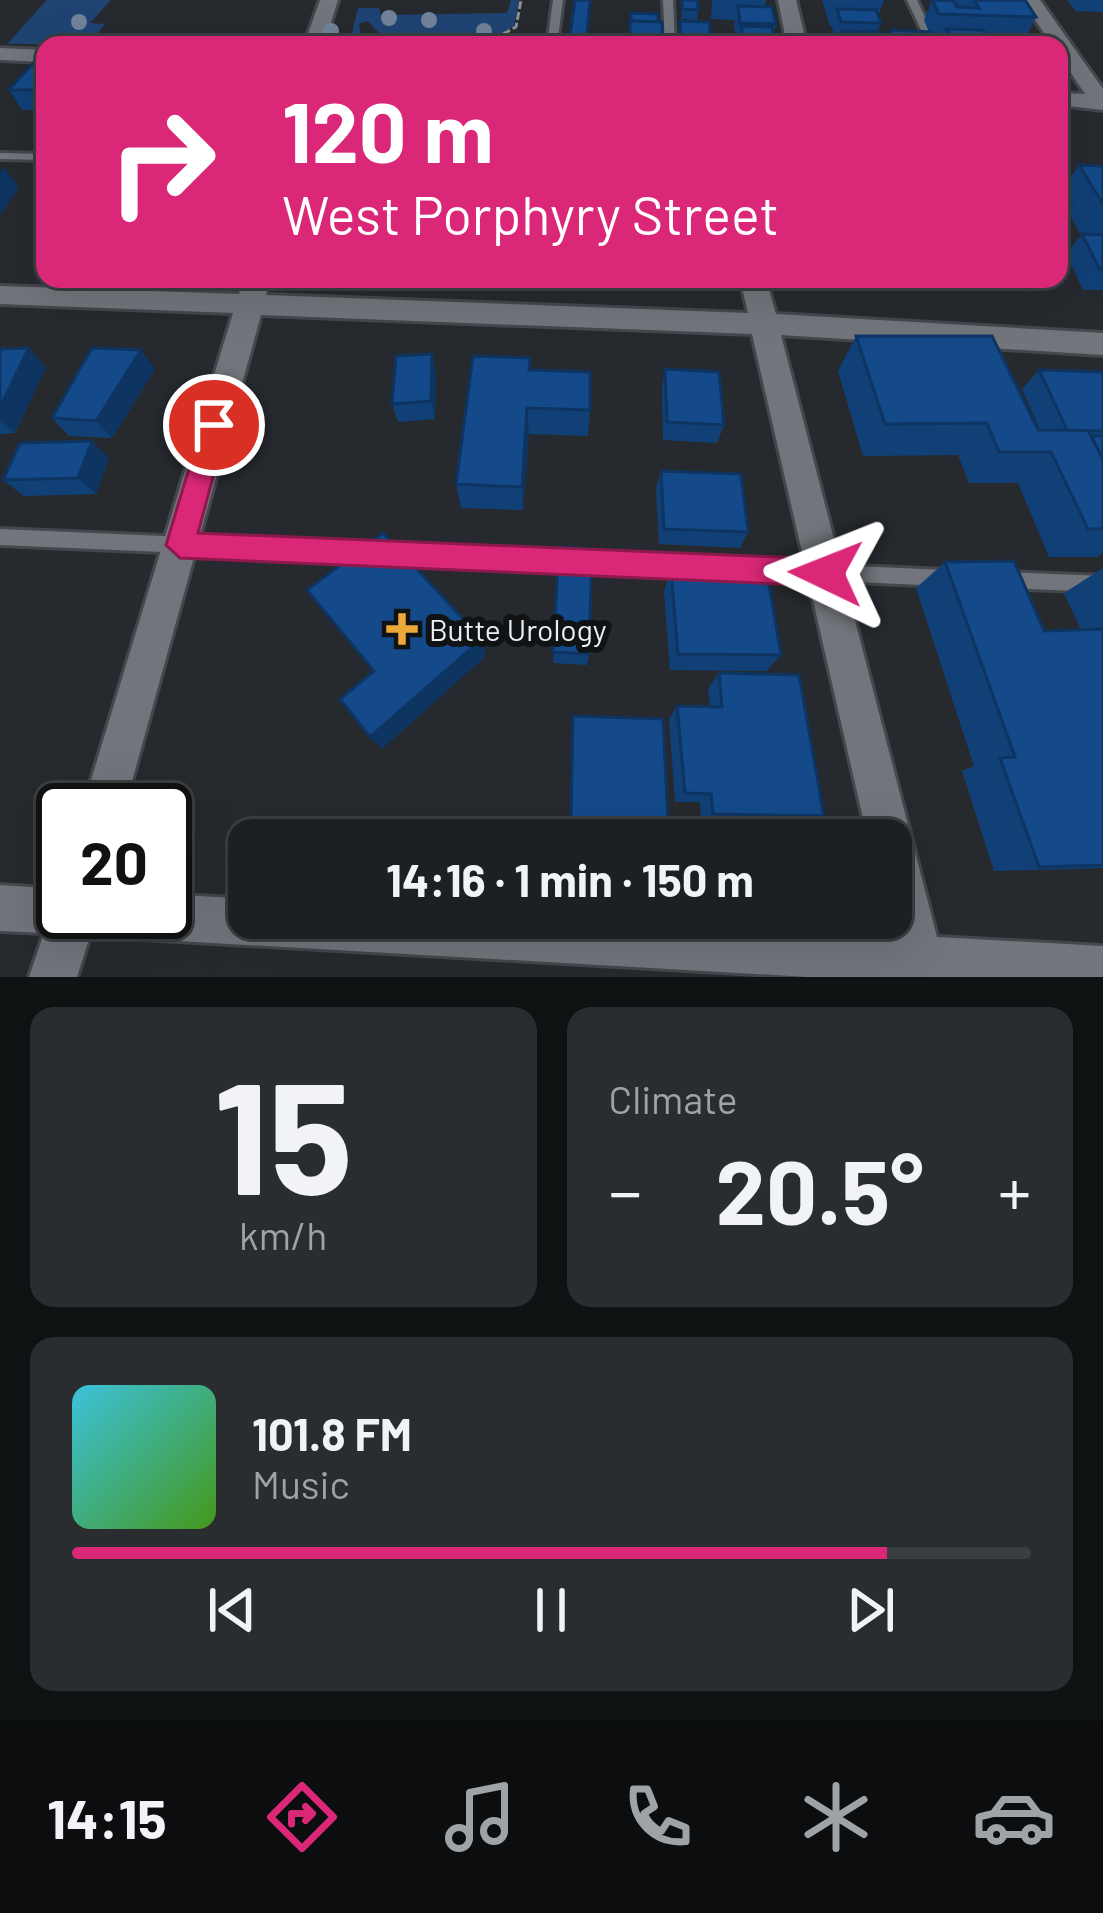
<!DOCTYPE html>
<html lang="en">
<head>
<meta charset="utf-8">
<style>
	:root { --surface:#1c2023; --page:#292d30; --text:#f1f3f6; --muted:#a0a3a6; --line:#3a3e41; --accent:#db2777 }
	body { margin:0; font-family:Barlow,sans-serif; background:var(--page); color:var(--text); height:100vh; display:flex; flex-direction:column; font-size:45px; white-space:nowrap }
	* { box-sizing:border-box; margin:0 }
	p { font-size:39px; color:var(--muted) }
	.icon { flex:none; width:66px; height:66px; fill:none; stroke:currentColor; stroke-width:2; stroke-linecap:round; stroke-linejoin:round }
	.map { position:relative; height:977px; overflow:hidden }
	.drawer { display:flex; flex-direction:column; gap:30px; padding:30px; background:#0f1213; flex:1 }
	.drawer>* { flex:none }
	.guide { position:absolute; left:36px; top:36px; width:1032px; height:252px; border-radius:24px; box-shadow:0 12px 48px #0002,0 0 0 3px var(--line); background:#db2777; color:#fff; overflow:hidden }
	.speed { position:absolute; left:36px; top:783px; display:flex; gap:24px; font-size:60px; font-weight:700; text-align:center }
	.speed>* { display:grid; place-content:center; width:156px; height:156px; border-radius:50%; background:var(--surface); box-shadow:0 12px 48px #0002,0 0 0 3px var(--line); line-height:1 }
	.speed .limit { border:6px solid #111; border-radius:18px; background:#fff; color:#111 }
	.pin { position:absolute; display:grid; place-items:center; width:102px; height:102px; color:#fff; margin:-51px; border:6px solid #fff; border-radius:50%; box-shadow:0 3px 12px #0007 }
	.me { position:absolute; width:132px; margin:-66px; rotate:272deg; stroke-linejoin:round; filter:drop-shadow(0 0 9px #0008) }
	.turn { display:flex; align-items:center; gap:42px; height:252px; padding:0 48px; font-size:54px }
	.turn .icon { width:156px; height:156px; stroke-width:2.5 }
	.turn b { display:block; font-size:84px; line-height:102px }
	.big { font-size:90px; font-weight:700; line-height:1.1 }
	.drawer .widget { flex:1; display:flex; flex-direction:column; justify-content:center; gap:18px; min-width:0; padding:0 42px; border-radius:24px; background:var(--page) }
	.drawer .dial { align-items:center; gap:0 }
	.dial b { font-size:156px; line-height:1 }
	.song { display:flex; align-items:center; gap:36px }
	.cover { width:144px; height:144px; border-radius:18px; background:linear-gradient(135deg,hsl(190 70% 55%),hsl(100 70% 35%)) }
	.played { height:12px; border-radius:6px; background:linear-gradient(90deg,var(--accent) 85%,var(--line) 85%) }
	.keys { display:flex; justify-content:space-around; direction:ltr }
	.heat { display:flex; justify-content:space-between; align-items:center; font-size:66px; direction:ltr }
	.drawer .tiles { flex:1; display:grid; gap:30px; grid-template-columns:1fr 1fr }
	.widget:last-child { grid-column:span 2 }
	.trip { position:absolute; left:228px; top:819px; width:684px; height:120px; border-radius:24px; background:var(--surface); box-shadow:0 12px 48px #0002,0 0 0 3px var(--line); font-weight:700; line-height:120px; text-align:center }
	.tab-bar { display:flex; height:192px; justify-content:space-around; align-items:center; background:#0b0d0e; color:var(--muted) }
	.tab-bar .icon { width:84px; height:84px }
	.tab-bar .active { color:var(--accent) }
	.tab-bar b { font-size:54px; color:var(--text) }
	.map>svg:first-child { display:block }
	.green { fill:#1f4474 }
	.lines { fill:none; stroke-linecap:round; stroke-linejoin:round }
	.service-casing { stroke:#44474c; stroke-width:6 }
	.minor-casing { stroke:#44474c; stroke-width:6 }
	.path { stroke:#8e9296; stroke-width:3; stroke-dasharray:8 3; stroke-linecap:butt }
	.service { fill:#72767c; fill-rule:evenodd }
	.minor { fill:#72767c; fill-rule:evenodd }
	.tree { fill:#72839a }
	.wall { fill:#114077 }
	.shaded-wall { fill:#0e3461 }
	.building { fill:#144a8a; stroke:#0e3461; stroke-width:3 }
	.route { fill:#db2777; stroke:#8e194d; stroke-width:3 }
	.poi-dot { fill:#eca93a; stroke:#101214; stroke-width:4.5 }
	.labels { text-anchor:middle; dominant-baseline:central; stroke-width:12; stroke-linejoin:round; paint-order:stroke }
	.poi-label { font-size:30px; fill:#edf0f3; stroke:#101214; text-anchor:start }
</style>
</head>
<body>
<div class="map">
<svg width="1103" height="977" viewBox="0 0 1103 977">
	<rect width="100%" height="100%" fill="#262a2f"/>
	<g class="green">
		<polygon points="47,0 111,0 90,23 105,24 98,33 54,42 100,37 269,43 306,34 302,45 7,44"/>
		<polygon points="511,0 519,0 514,26 502,34 500,45 385,40 368,21 359,24 361,35 349,45 358,8 379,8 381,15 507,13"/>
	</g>
	<g class="lines">
		<defs>
			<g id="service">
				<polygon points="553,0 563,0 557,45 547,45"/>
				<polygon points="663,0 673,0 675,45 665,45"/>
				<polygon points="907,0 917,0 938,45 928,45"/>
				<polygon points="0,153 45,154 45,160 0,159"/>
				<polygon points="1059,182 1103,183 1103,191 1059,190"/>
				<polygon points="0,529 946,570 952,572 955,578 952,584 946,586 0,545"/>
				<polygon points="1002,572 1103,576 1103,592 1002,588 996,586 993,580 996,574"/>
			</g>
			<g id="minor">
				<polygon points="320,0 338,0 324,45 304,45"/>
				<polygon points="778,0 796,0 807,45 787,45"/>
				<polygon points="1022,0 1040,0 1103,89 1103,110 1059,105 1059,93 1085,94 1059,55 1059,45 1052,45"/>
				<polygon points="0,48 45,50 45,62 0,60"/>
				<polygon points="244,279 270,279 266,295 748,313 740,279 766,279 776,314 1103,333 1103,355 781,335 937,937 1103,946 1103,977 808,977 90,936 77,977 29,977 44,933 0,931 0,885 63,889 63,912 165,912 165,894 249,899 249,918 594,918 890,934 891,840 868,840 752,334 261,315 124,810 82,810 233,313 0,304 0,286 239,294"/>
			</g>
		</defs>
		<use href="#service" class="service-casing"/>
		<use href="#minor" class="minor-casing"/>
		<polyline class="path" points="503,45 503,34 516,27 521,0"/>
		<use href="#service" class="service"/>
		<use href="#minor" class="minor"/>
	</g>
	<g class="tree">
		<circle cx="389" cy="18" r="8"/>
		<circle cx="429" cy="20" r="8"/>
		<circle cx="79" cy="22" r="8"/>
		<circle cx="331" cy="31" r="8"/>
		<circle cx="484" cy="31" r="8"/>
	</g>
	<g class="wall">
		<polygon points="682,0 698,10 697,20 681,19"/>
		<polygon points="712,0 766,0 765,6 776,24 774,33 776,45 737,45 734,25 735,20 711,19"/>
		<polygon points="822,0 884,0 878,16 881,23 877,32 884,45 837,45 839,42 835,42 832,26 830,26"/>
		<polygon points="932,0 1025,0 1036,17 1026,37 986,36 991,45 939,45 943,34 932,34 937,45 885,45 891,30 929,32 924,20"/>
		<polygon points="1067,0 1103,0 1103,12 1076,11"/>
		<polygon points="631,13 662,22 662,45 629,45"/>
		<polygon points="680,21 709,22 711,45 677,45"/>
		<polygon points="45,60 45,110 22,110 9,90"/>
		<polygon points="1079,165 1103,166 1103,234 1080,234 1067,210 1063,215 1059,215 1059,184 1062,189"/>
		<polygon points="1082,234 1103,235 1103,290 1083,290 1066,254"/>
		<rect x="661" y="279" width="38" height="2"/>
		<polygon points="819,279 923,279 917,289 875,287 873,280 869,287 821,287"/>
		<polygon points="955,279 1045,279 1036,290 960,290"/>
		<polygon points="856,336 1038,430 1040,430 1022,389 1039,370 1103,372 1103,553 1097,557 1049,557 1018,483 969,483 958,455 863,456 838,371"/>
		<polygon points="0,349 46,367 15,433 0,434"/>
		<polygon points="530,358 531,370 590,410 588,436 529,434 523,510 461,508 456,484"/>
		<polygon points="155,369 112,438 69,436 52,418"/>
		<polygon points="665,369 724,425 717,443 663,440 662,388"/>
		<polygon points="436,373 435,419 398,422 392,404"/>
		<polygon points="109,458 96,494 24,496 3,480"/>
		<polygon points="661,471 748,532 740,548 659,544 656,488"/>
		<polygon points="559,547 589,654 587,665 553,663"/>
		<polygon points="945,562 1044,631 1081,630 1064,593 1103,568 1103,868 994,871 962,771 974,766 916,588"/>
		<polygon points="671,571 781,655 766,671 670,670 664,591"/>
		<polygon points="719,673 824,816 804,823 701,821 700,802 675,802 669,719 677,706 710,706 708,689"/>
		<polygon points="572,725 668,822 662,826 570,822"/>
	</g>
	<g class="shaded-wall">
		<polygon points="4,167 19,187 0,216 0,172"/>
		<polygon points="29,348 46,367 15,433 0,420 0,407"/>
		<polygon points="141,350 155,369 112,438 96,421"/>
		<polygon points="432,354 436,373 435,419 431,401"/>
		<polygon points="527,408 529,434 523,510 522,487"/>
		<polygon points="92,441 109,458 96,494 78,478"/>
		<polygon points="482,639 486,656 382,749 370,737"/>
	</g>
	<g class="building">
		<polygon points="575,0 590,0 586,44 569,43"/>
		<polygon points="682,0 698,0 698,10 682,9"/>
		<polygon points="932,0 954,1 957,7 979,8 974,0 1025,0 1036,17 939,14"/>
		<polygon points="738,6 772,7 776,24 740,23"/>
		<polygon points="837,9 876,10 881,23 841,22"/>
		<polygon points="631,13 658,14 658,22 631,21"/>
		<polygon points="630,21 662,22 663,42 630,41"/>
		<polygon points="680,21 709,22 711,44 681,43"/>
		<polygon points="741,26 772,27 776,45 745,45"/>
		<polygon points="946,29 983,30 991,45 954,45"/>
		<polygon points="891,30 931,32 937,45 897,45"/>
		<polygon points="842,31 880,32 884,45 846,45"/>
		<polygon points="36,60 45,60 45,90 9,90"/>
		<polygon points="1079,165 1103,166 1103,204"/>
		<polygon points="1059,184 1071,205 1059,204"/>
		<polygon points="1082,234 1103,235 1103,270 1100,270"/>
		<polygon points="856,336 992,336 1038,430 1088,430 1103,459 1103,529 1088,529 1051,452 999,452 987,423 885,424"/>
		<polygon points="29,348 0,407 0,349"/>
		<polygon points="92,348 141,350 96,421 52,418"/>
		<polygon points="432,354 431,401 392,404 396,356"/>
		<polygon points="473,356 530,358 529,370 590,372 590,410 527,408 522,487 456,484"/>
		<polygon points="665,369 719,372 724,425 667,422"/>
		<polygon points="1039,370 1103,372 1103,431 1067,430"/>
		<polygon points="1091,436 1103,436 1103,459"/>
		<polygon points="92,441 78,478 3,480 20,443"/>
		<polygon points="661,471 741,474 748,532 664,529"/>
		<polygon points="383,533 482,639 370,737 340,699 374,671 307,590"/>
		<polygon points="559,547 592,549 589,654 553,652"/>
		<polygon points="1014,561 1044,631 1103,629 1103,865 1039,867 1000,758 1015,757 945,562"/>
		<polygon points="671,571 767,572 781,655 678,654"/>
		<polygon points="719,673 799,675 824,816 713,814 711,794 685,793 677,706 722,707"/>
		<polygon points="573,716 663,719 668,822 571,818"/>
	</g>
	<polygon class="route" points="214,415 227,425 198,533 826,559 841,573 826,586 180,558 166,545 202,425"/>
	<path class="poi-dot" d="M396 611h12v12h12v12h-12v12h-12v-12h-12v-12h12z"/>
	<g class="labels">
		<g class="poi-label">
			<text x="429" y="629">Butte Urology</text>
		</g>
	</g>
</svg>
<div class="speed"><div class="limit">20</div></div>
<div class="pin" style="left:214px;top:425px;background:#d93025"><svg class="icon" aria-label="arrive" viewBox="0 0 24 24"><path d="M6 21V4h12l-3 4 3 4H6"/></svg></div>
<svg class="me" style="left:826px;top:573px" viewBox="-20 -20 40 40"><path d="M0-17L14 15 0 8-14 15z" fill="#db2777" stroke="#fff" stroke-width="4"/></svg>
<div class="trip">14:16 · 1 min · 150 m</div>
<div class="guide">
<div class="turn"><svg class="icon" aria-label="right" viewBox="0 0 24 24"><path d="M7 20v-9h11M14 6l5 5-5 5"/></svg><div><b>120 m</b>West Porphyry Street</div></div>
</div>
</div>
<section class="drawer">
<div class="tiles">
<div class="widget dial"><b>15</b><p>km/h</p></div>
<div class="widget"><p>Climate</p>
<div class="heat"><a>−</a><b class="big">20.5°</b><a>+</a></div>
</div>
<div class="widget">
<div class="song"><i class="cover"></i><div><b>101.8 FM</b><p>Music</p></div></div>
<div class="played"></div>
<div class="keys"><svg class="icon" aria-label="previous" viewBox="0 0 24 24"><path d="M18 5L8 12l10 7zM5 5v14"/></svg><svg class="icon" aria-label="pause" viewBox="0 0 24 24"><path d="M8 5v14M16 5v14"/></svg><svg class="icon" aria-label="next" viewBox="0 0 24 24"><path d="M6 5l10 7-10 7zM19 5v14"/></svg></div>
</div>
</div>
</section>
<nav class="tab-bar">
<b>14:15</b>
<svg class="icon active" aria-label="directions" viewBox="0 0 24 24"><path d="M12 3l9 9-9 9-9-9zM9 14v-3h6M13 9l2 2-2 2"/></svg>
<svg class="icon" aria-label="music" viewBox="0 0 24 24"><path d="M9 18V5l10-2v13"/><circle cx="6" cy="18" r="3"/><circle cx="16" cy="16" r="3"/></svg>
<svg class="icon" aria-label="phone" viewBox="0 0 24 24"><path d="M5 4h4l2 5-3 2q2 4 5 5l2-3 5 2v4C11 20 4 13 5 4z"/></svg>
<svg class="icon" aria-label="climate" viewBox="0 0 24 24"><path d="M12 3v18M4 7l16 10M4 17L20 7"/></svg>
<svg class="icon" aria-label="car" viewBox="0 0 24 24"><path d="M5 17H2v-5l4-1 3-4h7l3 4 3 1v5h-3M9 17h6M6 11h13"/><circle cx="7" cy="17" r="2"/><circle cx="17" cy="17" r="2"/></svg>
</nav>
</body>
</html>
